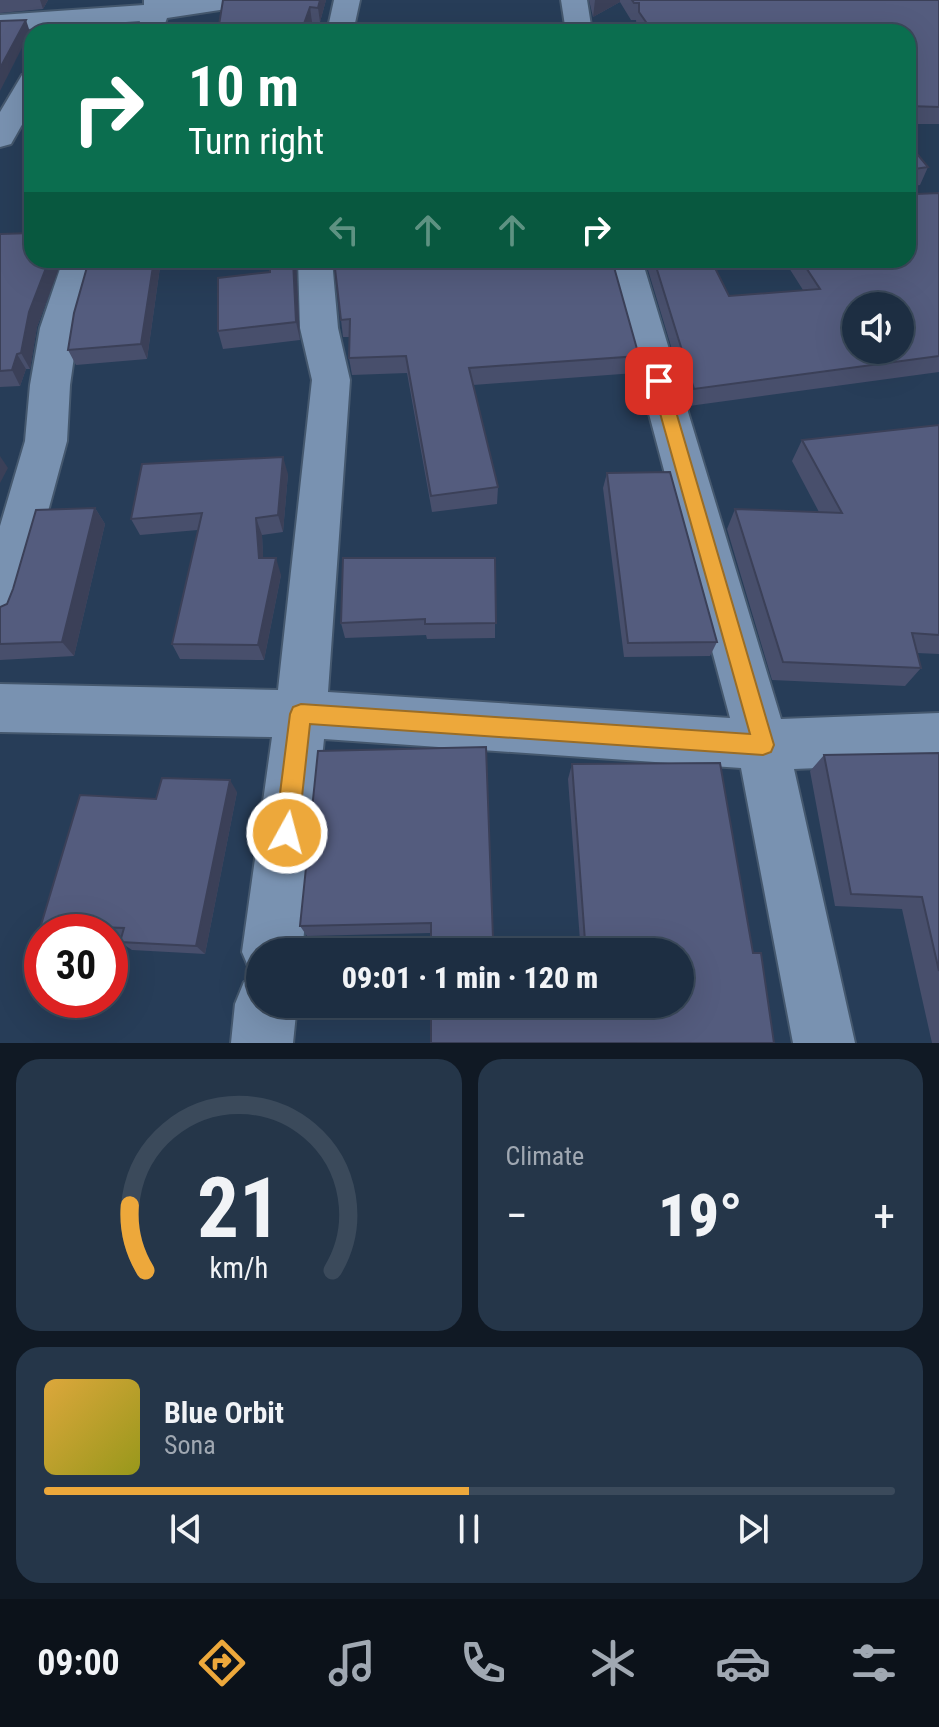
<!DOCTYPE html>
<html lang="en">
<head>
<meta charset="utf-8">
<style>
	:root { --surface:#1d2e42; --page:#253649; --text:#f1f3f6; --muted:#a0a8b2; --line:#3b4a5b; --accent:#eda83b }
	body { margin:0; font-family:"Roboto Condensed",sans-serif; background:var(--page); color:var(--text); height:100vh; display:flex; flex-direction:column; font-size:30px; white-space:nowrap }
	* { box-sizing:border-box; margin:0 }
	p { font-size:26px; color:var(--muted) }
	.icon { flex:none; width:44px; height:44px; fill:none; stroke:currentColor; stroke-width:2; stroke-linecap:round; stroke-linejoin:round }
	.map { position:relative; height:1043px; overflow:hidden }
	.panel { display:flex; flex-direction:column; gap:16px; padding:16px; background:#101924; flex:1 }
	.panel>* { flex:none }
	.guide { position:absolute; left:24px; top:24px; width:892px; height:244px; border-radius:24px; box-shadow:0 8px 32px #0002,0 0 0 2px var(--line); background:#0b6e4f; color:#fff; overflow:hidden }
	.tools { position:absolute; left:842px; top:292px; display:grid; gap:16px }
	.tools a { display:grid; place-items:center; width:72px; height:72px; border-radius:50%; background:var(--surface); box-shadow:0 8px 32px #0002,0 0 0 2px var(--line); font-size:40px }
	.speed { position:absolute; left:24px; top:914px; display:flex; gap:16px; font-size:40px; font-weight:700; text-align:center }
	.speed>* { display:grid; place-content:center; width:104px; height:104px; border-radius:50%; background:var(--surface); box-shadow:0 8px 32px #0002,0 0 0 2px var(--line); line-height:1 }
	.speed .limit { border:12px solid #d22; background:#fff; color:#111 }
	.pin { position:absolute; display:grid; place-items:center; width:68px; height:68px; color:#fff; margin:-34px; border-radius:16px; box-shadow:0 4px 12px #0006 }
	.me { position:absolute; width:88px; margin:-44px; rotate:7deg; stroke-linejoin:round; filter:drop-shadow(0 0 6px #0008) }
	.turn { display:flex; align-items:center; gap:28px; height:168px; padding:0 32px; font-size:36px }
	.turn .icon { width:104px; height:104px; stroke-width:2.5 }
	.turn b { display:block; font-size:56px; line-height:68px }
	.lanes { display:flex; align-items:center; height:76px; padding:0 32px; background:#0003; justify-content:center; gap:40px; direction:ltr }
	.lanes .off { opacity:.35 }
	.big { font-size:60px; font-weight:800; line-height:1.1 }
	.panel .tile { flex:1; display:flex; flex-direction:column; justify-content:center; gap:12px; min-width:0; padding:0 28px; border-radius:24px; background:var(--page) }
	.panel .dial { align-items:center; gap:0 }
	.dial svg { height:208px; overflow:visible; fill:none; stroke:var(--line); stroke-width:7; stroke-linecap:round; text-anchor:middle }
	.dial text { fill:var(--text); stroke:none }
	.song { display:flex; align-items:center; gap:24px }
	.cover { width:96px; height:96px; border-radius:12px; background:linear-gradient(135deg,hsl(40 70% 55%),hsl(60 70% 35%)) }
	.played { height:8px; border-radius:4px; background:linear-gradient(90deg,var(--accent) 50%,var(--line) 50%) }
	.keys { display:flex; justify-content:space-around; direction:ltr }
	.heat { display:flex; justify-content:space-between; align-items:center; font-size:44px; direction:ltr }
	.panel .tiles { flex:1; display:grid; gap:16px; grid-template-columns:1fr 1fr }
	.tile:last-child { grid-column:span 2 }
	.trip { position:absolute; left:246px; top:938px; width:448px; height:80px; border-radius:40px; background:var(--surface); box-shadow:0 8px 32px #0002,0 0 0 2px var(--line); font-weight:800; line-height:80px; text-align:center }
	.tabs { display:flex; height:128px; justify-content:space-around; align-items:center; background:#0c121a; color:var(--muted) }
	.tabs .icon { width:56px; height:56px }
	.tabs .current { color:var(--accent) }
	.tabs b { font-size:36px; color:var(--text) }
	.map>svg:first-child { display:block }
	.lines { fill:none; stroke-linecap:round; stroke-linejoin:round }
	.street-casing { stroke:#45586e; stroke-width:4 }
	.street { fill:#7992b1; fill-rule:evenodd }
	.wall { fill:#484f6c }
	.shaded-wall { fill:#3b4058 }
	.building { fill:#545c7e; stroke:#3b4058; stroke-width:2; fill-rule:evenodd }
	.route { fill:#eda83b; stroke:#9a6d26; stroke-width:2 }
</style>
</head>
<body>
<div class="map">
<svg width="939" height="1043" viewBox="0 0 939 1043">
	<rect width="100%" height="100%" fill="#273d58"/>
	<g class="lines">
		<defs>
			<g id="street">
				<polygon points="144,0 246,0 242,5 233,8 167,18 162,32 136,32 140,21 0,31 0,15 144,5"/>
				<polygon points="334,0 360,0 353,32 327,32"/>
				<polygon points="561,0 587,0 592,32 566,32"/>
				<polygon points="32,73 32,107 11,144 0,147 0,112 22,75"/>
				<polygon points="63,260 97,260 78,328 70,385 67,441 23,604 17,618 0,624 0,526 25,441 30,385 40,328"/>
				<polygon points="298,260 332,260 338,328 350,380 328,692 730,718 608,260 642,260 781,719 939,713 939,763 794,769 855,1043 793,1043 741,768 324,739 302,952 260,952 260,1004 297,1004 293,1043 231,1043 235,1004 244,982 259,976 251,973 242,952 272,737 0,732 0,684 278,690 312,380 300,328"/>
			</g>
		</defs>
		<use href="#street" class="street-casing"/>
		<use href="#street" class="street"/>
	</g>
	<g class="wall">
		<polygon points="0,0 48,0 43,9 0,13"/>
		<polygon points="223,0 326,0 320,22 219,25"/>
		<polygon points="589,0 939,0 939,124 908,124 908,32 639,32 637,29 636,20 631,20 620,2 593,17"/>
		<polygon points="908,143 928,167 920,185 913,186 913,191 916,194 939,193 939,372 689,406 645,260 711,260 729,296 803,290 784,260 908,260"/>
		<polygon points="0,234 32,260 62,260 37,327 30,369 26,369 20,386 0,387"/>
		<polygon points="161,260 147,359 76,365 68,350"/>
		<polygon points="270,260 296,260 300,340 223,349 218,331 270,272"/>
		<polygon points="334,260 639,356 635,373 473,385 498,487 497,504 432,512 407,373 352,375 349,358 350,337 343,337"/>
		<polygon points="939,425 939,654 917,653 921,668 905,686 772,680 727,529 735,509 819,512 792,461 802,440"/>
		<polygon points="607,473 717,642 710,656 624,657 603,488"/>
		<polygon points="288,474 283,532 262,535 263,558 281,575 264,660 180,659 172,644 198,530 140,535 131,519"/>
		<polygon points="95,508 105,524 74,656 0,660 0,607 7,604"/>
		<polygon points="495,558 495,638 427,639 426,635 345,638 341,623"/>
		<polygon points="318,751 493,938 580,941 568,779 572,764 753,953 774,1043 431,933 307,936 300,926"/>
		<polygon points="939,753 939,1043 932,1043 902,909 835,906 810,771 824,755"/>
		<polygon points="237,792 205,954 132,950 120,942 122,936 110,935 110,932 53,932 41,925 156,799"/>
	</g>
	<g class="shaded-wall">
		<polygon points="40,0 48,0 43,9"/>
		<polygon points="320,0 326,0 320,22 318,8"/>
		<polygon points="595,0 620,0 620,2 593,17"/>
		<polygon points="310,7 312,22 309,32 301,32"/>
		<polygon points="26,20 30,32 0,91 0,68"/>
		<polygon points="49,260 62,260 37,327 30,369 21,353 29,312"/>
		<polygon points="154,260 161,260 147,359 141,344"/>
		<polygon points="293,260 296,260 300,340 296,322"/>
		<polygon points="17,354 26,369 20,386 12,370"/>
		<polygon points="0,456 8,468 0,483"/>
		<polygon points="283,457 288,474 283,532 278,515"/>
		<polygon points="95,508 105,524 74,656 62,642"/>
		<polygon points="256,518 262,535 264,575 259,558"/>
		<polygon points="276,558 281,575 264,660 258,645"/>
		<polygon points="230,780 237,792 205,954 196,946"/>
	</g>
	<g class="building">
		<polygon points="223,0 320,0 318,8 310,7 301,32 166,32 167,27 219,25"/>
		<polygon points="632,0 939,0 939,107 908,106 908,32 653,32 639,12 639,3 634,3"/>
		<polygon points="26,20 0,68 0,21"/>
		<path d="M908,143L928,167L914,169L913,191L916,194L939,193V356L694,389L654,260H711L729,296L820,289L801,260H908ZM856,306H900V350H856Z"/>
		<polygon points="32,233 32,260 49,260 29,312 21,353 17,354 12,370 0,371 0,234"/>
		<polygon points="89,260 154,260 141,344 68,350 74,313"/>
		<polygon points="270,260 293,260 296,322 218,331 218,278 270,272"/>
		<polygon points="334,260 612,260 639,356 469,368 498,487 431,496 406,356 349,358 350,319 341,320"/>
		<polygon points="939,425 939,635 912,633 921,668 783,662 735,509 842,513 802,440"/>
		<polygon points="283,457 278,515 256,518 259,558 276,558 258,645 172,644 202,513 131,519 142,464"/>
		<polygon points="670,472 717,642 628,643 607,473"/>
		<polygon points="95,508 62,642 0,644 0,607 7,604 13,589 36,510"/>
		<polygon points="343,558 495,558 496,623 425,624 425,619 341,623"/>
		<polygon points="486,747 493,938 585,941 572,764 720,763 753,953 761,953 774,1043 431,1043 431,1004 680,1004 680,952 431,952 431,923 300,926 318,751"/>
		<polygon points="939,753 939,971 922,897 851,894 824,755"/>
		<polygon points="162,778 230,780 196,946 120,942 124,928 41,925 80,795 156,799"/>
	</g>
	<polygon class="route" points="659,376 667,381 774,745 771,752 763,755 310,724 298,833 295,841 287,844 279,841 275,833 290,714 293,707 301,704 750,734 651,381"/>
</svg>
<div class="tools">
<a><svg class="icon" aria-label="sound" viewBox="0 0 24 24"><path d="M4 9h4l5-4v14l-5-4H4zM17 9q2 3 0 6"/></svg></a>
</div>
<div class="speed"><div class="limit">30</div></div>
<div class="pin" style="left:659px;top:381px;background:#d93025"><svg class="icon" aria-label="arrive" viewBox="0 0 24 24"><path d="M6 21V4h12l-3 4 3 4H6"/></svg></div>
<svg class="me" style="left:287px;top:833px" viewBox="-20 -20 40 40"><circle r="17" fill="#eda83b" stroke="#fff" stroke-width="3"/><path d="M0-11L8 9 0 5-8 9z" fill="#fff"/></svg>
<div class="trip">09:01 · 1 min · 120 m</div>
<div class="guide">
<div class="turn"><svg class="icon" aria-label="right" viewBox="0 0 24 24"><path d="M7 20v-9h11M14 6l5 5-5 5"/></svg><div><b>10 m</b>Turn right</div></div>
<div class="lanes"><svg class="icon off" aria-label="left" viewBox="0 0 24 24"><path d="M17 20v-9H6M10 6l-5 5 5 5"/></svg><svg class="icon off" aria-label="ahead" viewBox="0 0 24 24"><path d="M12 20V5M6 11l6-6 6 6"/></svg><svg class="icon off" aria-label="ahead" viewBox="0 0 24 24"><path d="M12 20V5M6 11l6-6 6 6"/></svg><svg class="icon" aria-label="right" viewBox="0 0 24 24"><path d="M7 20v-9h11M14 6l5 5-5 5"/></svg></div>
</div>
</div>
<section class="panel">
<div class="tiles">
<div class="tile dial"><svg viewBox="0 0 100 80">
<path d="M14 69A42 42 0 1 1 86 69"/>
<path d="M14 69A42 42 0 0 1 8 44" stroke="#eda83b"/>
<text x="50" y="56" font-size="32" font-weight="700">21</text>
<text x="50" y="72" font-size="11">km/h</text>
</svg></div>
<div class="tile"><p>Climate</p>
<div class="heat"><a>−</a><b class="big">19°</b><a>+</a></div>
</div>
<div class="tile">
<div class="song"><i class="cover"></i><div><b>Blue Orbit</b><p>Sona</p></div></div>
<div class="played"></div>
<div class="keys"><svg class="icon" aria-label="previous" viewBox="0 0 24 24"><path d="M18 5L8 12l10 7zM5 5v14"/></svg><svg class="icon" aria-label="pause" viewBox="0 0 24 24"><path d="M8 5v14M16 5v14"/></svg><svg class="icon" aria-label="next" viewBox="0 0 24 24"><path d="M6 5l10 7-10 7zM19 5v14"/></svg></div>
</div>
</div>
</section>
<nav class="tabs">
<b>09:00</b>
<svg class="icon current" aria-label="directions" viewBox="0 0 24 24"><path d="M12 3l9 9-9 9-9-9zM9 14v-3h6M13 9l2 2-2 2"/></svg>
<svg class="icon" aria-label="music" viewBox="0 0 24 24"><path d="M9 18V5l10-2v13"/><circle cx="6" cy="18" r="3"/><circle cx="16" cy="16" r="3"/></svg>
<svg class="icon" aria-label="phone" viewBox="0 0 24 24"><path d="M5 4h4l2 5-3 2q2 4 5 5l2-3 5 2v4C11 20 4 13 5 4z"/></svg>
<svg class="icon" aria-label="climate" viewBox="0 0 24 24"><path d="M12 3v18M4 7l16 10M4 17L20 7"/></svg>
<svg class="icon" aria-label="car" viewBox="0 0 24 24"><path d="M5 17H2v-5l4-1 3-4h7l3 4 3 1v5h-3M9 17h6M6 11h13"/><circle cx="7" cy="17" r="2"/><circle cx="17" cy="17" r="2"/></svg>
<svg class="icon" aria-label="filters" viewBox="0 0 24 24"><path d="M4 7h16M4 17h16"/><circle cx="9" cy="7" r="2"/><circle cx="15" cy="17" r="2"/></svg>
</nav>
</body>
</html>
